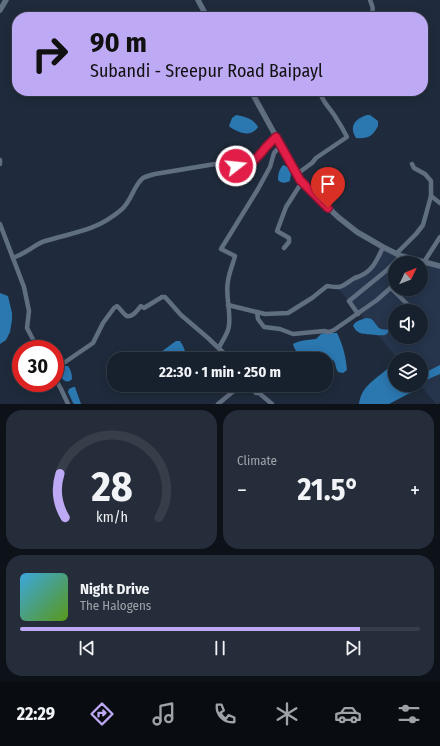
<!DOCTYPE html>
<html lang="en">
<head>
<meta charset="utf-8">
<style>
	:root { --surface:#17202d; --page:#242d39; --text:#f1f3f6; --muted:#9ea3aa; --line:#363e49; --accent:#bea9f4 }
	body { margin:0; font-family:"Fira Sans Condensed",sans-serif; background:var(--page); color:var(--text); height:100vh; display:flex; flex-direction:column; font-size:15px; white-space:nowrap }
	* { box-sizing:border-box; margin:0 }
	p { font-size:13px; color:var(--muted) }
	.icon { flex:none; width:22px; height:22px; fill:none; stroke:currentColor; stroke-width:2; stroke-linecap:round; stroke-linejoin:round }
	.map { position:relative; height:404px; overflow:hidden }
	.panel { display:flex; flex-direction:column; gap:6px; padding:6px; background:#0d1219; flex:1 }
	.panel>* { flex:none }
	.hud { position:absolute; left:12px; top:12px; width:416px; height:84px; border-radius:16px; box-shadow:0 2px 10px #0003,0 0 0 1px var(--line); background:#bea9f4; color:#111; overflow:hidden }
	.needle { width:26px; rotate:47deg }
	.fabs { position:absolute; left:388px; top:256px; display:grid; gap:8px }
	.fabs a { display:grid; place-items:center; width:40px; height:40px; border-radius:50%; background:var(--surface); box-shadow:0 2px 10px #0003,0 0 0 1px var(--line); font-size:20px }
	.speed { position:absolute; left:12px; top:340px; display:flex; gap:8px; font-size:20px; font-weight:700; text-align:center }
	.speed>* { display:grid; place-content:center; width:52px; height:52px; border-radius:50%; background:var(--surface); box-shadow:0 2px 10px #0003,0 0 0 1px var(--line); line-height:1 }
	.speed .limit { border:6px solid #d22; background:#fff; color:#111 }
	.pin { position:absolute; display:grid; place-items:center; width:34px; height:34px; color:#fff; margin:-41px -17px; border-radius:50% 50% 50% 0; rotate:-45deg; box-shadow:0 0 4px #0007 }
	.pin .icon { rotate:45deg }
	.me { position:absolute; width:44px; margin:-22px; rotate:74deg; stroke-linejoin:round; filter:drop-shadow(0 0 3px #0008) }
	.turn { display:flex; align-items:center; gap:14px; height:84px; padding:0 12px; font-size:18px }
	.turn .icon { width:52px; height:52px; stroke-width:2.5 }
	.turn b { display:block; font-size:28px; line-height:34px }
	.big { font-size:30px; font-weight:700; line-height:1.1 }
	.panel .widget { flex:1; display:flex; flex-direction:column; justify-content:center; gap:6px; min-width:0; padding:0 14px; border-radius:16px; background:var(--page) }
	.panel .dial { align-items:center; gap:0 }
	.dial svg { height:104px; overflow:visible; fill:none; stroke:var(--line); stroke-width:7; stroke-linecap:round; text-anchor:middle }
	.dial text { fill:var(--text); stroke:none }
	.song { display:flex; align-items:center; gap:12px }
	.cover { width:48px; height:48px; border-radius:6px; background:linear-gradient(135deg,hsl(200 70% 55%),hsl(90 70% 35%)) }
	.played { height:4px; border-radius:2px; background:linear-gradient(90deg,var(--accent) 85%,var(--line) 85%) }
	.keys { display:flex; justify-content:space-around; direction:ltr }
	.heat { display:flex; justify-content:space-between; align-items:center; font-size:22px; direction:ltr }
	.panel .tiles { flex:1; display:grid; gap:6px; grid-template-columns:1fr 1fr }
	.widget:last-child { grid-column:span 2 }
	.trip { position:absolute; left:107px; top:352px; width:226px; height:40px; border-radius:16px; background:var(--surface); box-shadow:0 2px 10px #0003,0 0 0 1px var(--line); font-weight:700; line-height:40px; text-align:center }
	.tab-bar { display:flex; height:64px; justify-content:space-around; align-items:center; background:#090d12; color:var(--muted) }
	.tab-bar .icon { width:28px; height:28px }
	.tab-bar .on { color:var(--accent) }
	.tab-bar b { font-size:18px; color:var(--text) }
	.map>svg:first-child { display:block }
	.built { fill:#26354b; fill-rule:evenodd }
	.water { fill:#2b77b0 }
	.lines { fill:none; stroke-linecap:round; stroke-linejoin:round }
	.minor { stroke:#606e81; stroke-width:4.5 }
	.tertiary { stroke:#606e81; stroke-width:5.5 }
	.route-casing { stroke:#92132f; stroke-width:10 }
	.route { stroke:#e11d48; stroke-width:7 }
</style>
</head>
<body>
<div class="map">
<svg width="440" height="404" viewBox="0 0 440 404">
	<rect width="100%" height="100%" fill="#1f2b3c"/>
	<path class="built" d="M383,247L440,263V402L438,404H436L420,385H421V359H398L338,288L373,266ZM395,263H421V289H395ZM395,311H421V337H395Z"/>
	<g class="water">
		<path d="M236,115C244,116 254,119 258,127C251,138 239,133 230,127L229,126L232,118Z"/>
		<path d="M367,115H370L378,121V126C373,136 368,139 356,138C349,127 354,119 367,115Z"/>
		<path d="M283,165L288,167L291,173L290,181C285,183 282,184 278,180C278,174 279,170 283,165Z"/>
		<polygon points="0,293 8,296 12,313 12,320 10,332 6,340 0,344"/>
		<path d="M366,318C374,318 374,323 379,328C382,330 385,329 389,330C388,332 388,334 385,335C384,336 361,334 360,333C356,331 355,329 353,326C355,321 360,320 366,318Z"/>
		<path d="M325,333H337C343,345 346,357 347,370L343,373L338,372L336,368L335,363L333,360L313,354L301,356C297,353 294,349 293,344C300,340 307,340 316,339L321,334Z"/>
		<path d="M176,341H180C184,347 187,353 184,359H161L160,356L161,352Z"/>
		<path d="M395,360V385H421L417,390L408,394L389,404H359C362,381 384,377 395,360Z"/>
		<polygon points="440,365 440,374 424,381 421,384 421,375 423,375 426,372"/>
		<path d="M65,366H68C71,370 72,374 72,379C65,386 61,377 58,371L60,368Z"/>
		<polygon points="73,387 75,387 81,404 74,404 73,403 68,392 69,389"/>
	</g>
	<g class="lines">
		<g class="minor">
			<path d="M368,17C375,10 373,8 370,0"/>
			<polyline points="0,160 0,164"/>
			<polyline points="412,164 414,168 425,174 431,181 431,196 440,203"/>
			<path d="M297,174L312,163L316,158L347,137C344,131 340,124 336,118C331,109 321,101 320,91"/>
			<polyline points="0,224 24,287 29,311 27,328 38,349"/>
			<polyline points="284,248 289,242 289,238 277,231 286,207 302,182"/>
			<polyline points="396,254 416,234 423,225 431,196"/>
			<path d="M13,258C18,256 22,254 27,251C33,248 38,243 45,241C75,232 96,231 121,210C132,201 133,186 143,178C147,176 151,175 155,174L215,164L228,165L244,167C255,164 260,154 266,146C269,143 273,140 276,137"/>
			<polyline points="424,262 440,237"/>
			<polyline points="391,288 408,305"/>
			<path d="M228,305L265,314L288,313L312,298L327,286C342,288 340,288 353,279C356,277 359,277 362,275C373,270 378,258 383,247"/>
			<polyline points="257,312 258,319 264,327 280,329 293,334 324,331 329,332 334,330 377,300 395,284"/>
			<polyline points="358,314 349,301 387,270 401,256"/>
			<path d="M219,348C222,340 229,333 229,325C231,311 225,295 228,281C229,273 233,264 235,256L221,249L258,189L270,167L274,153L281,145"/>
			<path d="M55,369L93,343L103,323L114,308L117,306C120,308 124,315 127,316C133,318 138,309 141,306L144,308L162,297H165L181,315L208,338L230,359"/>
			<polyline points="55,378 61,389 68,404"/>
			<polyline points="249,385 256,393 259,393 272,404"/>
			<polyline points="218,404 241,385"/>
		</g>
		<g class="tertiary">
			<polyline points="198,0 207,17"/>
			<polyline points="0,10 6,0"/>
			<polyline points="251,91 300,180 338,217 357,232 383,247 401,256 440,266"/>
		</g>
	</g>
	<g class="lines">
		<defs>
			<polyline id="route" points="236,166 244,167 250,165 262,152 266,147 276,137 300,180 328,208"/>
		</defs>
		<use href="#route" class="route-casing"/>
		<use href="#route" class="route"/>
	</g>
</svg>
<div class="fabs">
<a><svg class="needle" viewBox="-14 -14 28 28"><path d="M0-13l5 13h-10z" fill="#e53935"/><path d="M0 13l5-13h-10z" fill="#9ea3aa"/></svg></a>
<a><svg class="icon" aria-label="sound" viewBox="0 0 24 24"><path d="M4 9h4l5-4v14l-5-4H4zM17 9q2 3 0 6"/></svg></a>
<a><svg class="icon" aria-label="layers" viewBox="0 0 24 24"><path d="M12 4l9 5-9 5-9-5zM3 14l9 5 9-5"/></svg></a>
</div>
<div class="speed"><div class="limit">30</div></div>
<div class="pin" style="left:328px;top:208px;background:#d93025"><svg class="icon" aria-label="arrive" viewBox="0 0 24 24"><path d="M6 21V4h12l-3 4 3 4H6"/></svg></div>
<svg class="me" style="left:236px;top:166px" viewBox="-20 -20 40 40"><circle r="17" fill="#e11d48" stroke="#fff" stroke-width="3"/><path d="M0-11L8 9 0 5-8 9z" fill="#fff"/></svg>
<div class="trip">22:30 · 1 min · 250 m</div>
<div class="hud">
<div class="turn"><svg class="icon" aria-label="right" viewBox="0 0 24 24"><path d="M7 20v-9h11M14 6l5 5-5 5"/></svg><div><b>90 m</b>Subandi - Sreepur Road Baipayl</div></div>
</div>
</div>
<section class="panel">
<div class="tiles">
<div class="widget dial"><svg viewBox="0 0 100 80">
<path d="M14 69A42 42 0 1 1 86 69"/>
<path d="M14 69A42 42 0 0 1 10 35" stroke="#bea9f4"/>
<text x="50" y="56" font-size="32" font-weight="700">28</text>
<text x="50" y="72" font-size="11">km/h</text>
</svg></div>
<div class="widget"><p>Climate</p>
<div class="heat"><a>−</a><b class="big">21.5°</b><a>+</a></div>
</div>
<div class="widget">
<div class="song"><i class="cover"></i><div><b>Night Drive</b><p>The Halogens</p></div></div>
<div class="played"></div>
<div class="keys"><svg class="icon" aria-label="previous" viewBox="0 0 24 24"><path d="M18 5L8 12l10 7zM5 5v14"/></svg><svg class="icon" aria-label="pause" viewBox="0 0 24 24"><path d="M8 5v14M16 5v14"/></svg><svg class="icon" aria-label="next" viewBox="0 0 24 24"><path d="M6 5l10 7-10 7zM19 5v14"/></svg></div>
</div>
</div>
</section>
<nav class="tab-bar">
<b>22:29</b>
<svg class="icon on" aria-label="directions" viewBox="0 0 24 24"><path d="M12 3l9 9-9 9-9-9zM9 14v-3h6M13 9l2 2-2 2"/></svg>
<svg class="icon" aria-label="music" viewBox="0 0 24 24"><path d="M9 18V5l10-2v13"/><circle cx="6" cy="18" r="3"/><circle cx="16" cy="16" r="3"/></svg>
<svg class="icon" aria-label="phone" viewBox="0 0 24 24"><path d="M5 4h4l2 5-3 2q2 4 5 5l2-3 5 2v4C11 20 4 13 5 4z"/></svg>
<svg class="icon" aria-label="climate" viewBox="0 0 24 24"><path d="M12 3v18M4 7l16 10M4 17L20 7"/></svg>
<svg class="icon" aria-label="car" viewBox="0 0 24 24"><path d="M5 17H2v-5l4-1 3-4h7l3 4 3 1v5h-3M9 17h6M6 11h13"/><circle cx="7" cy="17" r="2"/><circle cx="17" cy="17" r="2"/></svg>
<svg class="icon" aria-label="filters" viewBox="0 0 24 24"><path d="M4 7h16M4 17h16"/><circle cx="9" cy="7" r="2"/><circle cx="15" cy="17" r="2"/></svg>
</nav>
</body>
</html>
